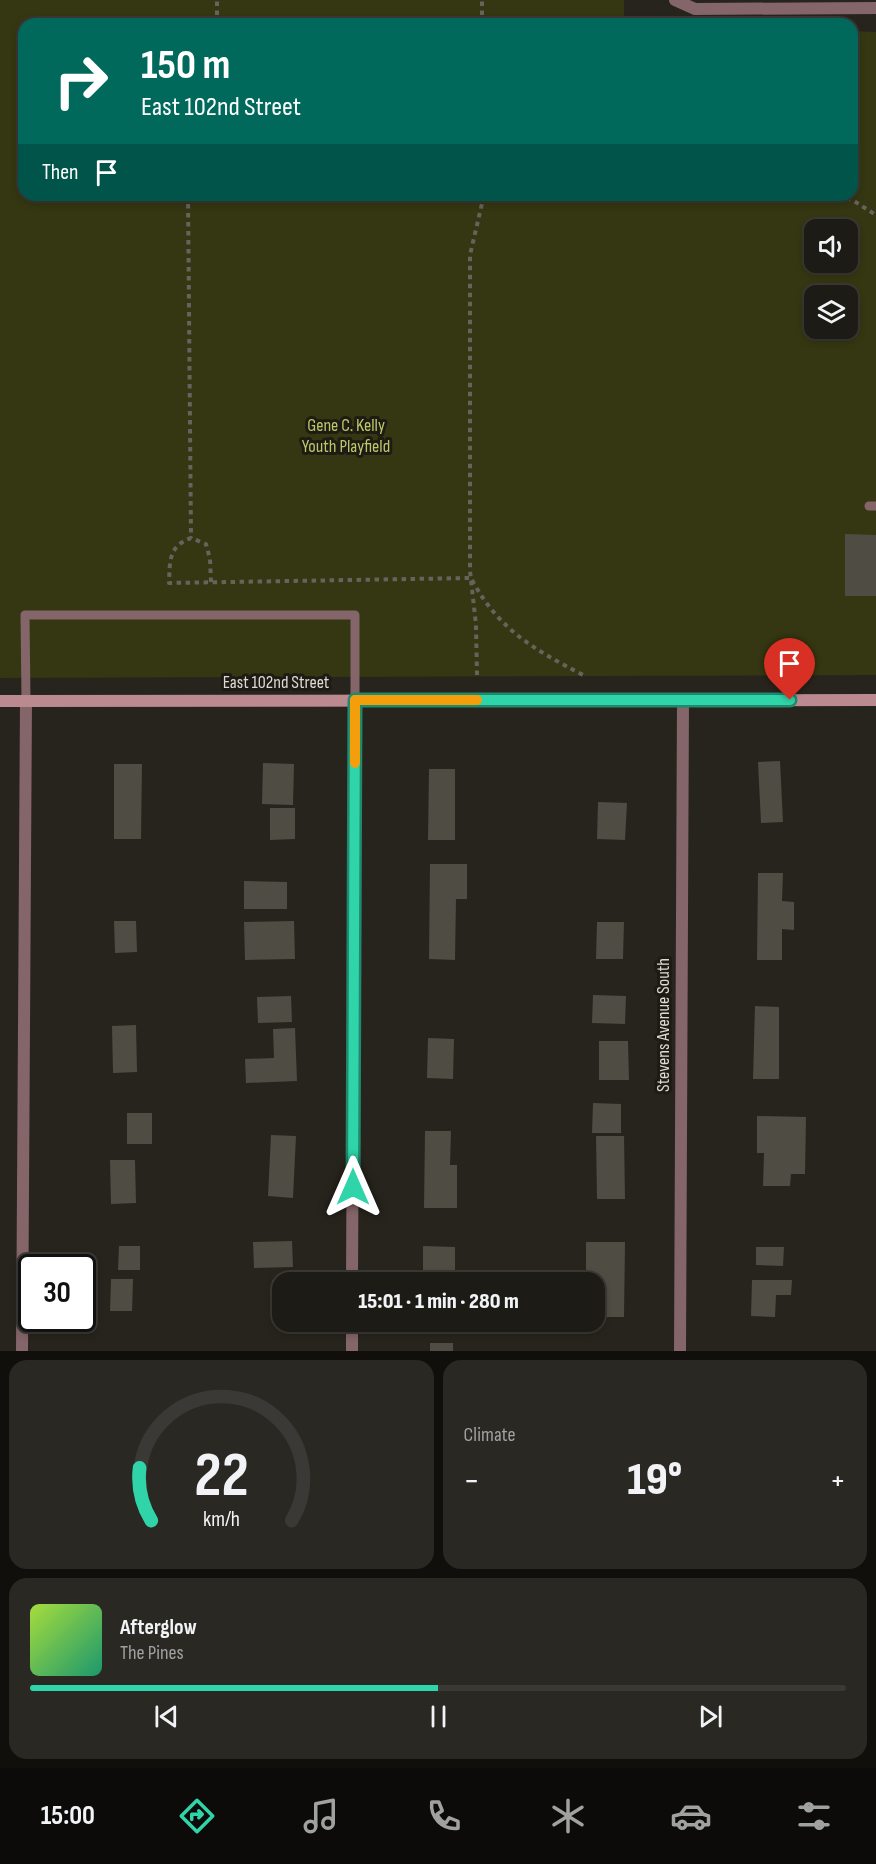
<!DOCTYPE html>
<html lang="en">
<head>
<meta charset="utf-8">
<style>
	:root { --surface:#1d1b16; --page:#2a2823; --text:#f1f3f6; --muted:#a0a1a1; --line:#3b3935; --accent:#30d4a9 }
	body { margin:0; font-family:"Sofia Sans Condensed",sans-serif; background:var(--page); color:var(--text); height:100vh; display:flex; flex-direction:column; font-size:22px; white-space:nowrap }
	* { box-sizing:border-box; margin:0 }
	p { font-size:20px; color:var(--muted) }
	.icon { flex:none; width:33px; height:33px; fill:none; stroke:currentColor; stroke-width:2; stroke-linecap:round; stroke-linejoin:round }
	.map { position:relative; height:1351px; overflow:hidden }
	.drawer { display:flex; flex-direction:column; gap:9px; padding:9px; background:#100f0c; flex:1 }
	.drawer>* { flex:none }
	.top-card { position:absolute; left:18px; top:18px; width:840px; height:183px; border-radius:18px; box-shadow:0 3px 9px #0003,0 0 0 2px var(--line); background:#00695c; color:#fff; overflow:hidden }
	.tools { position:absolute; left:804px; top:219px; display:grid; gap:12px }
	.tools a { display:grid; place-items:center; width:54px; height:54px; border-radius:12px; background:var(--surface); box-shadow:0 3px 9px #0003,0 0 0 2px var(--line); font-size:30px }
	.speed { position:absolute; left:18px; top:1254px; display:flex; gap:12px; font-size:30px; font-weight:700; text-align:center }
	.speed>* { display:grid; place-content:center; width:78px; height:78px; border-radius:50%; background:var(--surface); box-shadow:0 3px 9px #0003,0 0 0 2px var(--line); line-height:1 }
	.speed .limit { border:3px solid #111; border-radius:9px; background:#fff; color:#111 }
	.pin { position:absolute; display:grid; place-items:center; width:51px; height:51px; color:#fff; margin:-62px -26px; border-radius:50% 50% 50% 0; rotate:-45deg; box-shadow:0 0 6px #0007 }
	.pin .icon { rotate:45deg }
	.me { position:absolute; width:66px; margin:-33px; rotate:0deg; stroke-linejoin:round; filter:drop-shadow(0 0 4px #0008) }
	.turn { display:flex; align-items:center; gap:21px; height:126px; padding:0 24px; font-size:27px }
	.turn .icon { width:78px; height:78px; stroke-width:2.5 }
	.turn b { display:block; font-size:42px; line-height:51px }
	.then { display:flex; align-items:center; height:57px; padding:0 24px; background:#0003; gap:12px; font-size:22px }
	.big { font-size:45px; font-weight:800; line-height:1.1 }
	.drawer .card { flex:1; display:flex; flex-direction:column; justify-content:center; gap:9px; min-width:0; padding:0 21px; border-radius:18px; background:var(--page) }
	.drawer .dial { align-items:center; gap:0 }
	.dial svg { height:156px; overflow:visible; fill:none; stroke:var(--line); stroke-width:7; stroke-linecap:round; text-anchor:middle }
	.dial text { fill:var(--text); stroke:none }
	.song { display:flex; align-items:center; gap:18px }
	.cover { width:72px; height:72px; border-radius:9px; background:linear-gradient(135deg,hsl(80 70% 55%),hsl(160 70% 35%)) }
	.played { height:6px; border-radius:3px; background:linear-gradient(90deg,var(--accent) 50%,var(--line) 50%) }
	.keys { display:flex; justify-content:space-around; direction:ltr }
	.heat { display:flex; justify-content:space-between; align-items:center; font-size:33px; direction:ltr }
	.drawer .tiles { flex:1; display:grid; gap:9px; grid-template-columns:1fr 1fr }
	.card:last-child { grid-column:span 2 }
	.trip { position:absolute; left:272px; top:1272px; width:333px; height:60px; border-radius:18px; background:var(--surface); box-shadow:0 3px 9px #0003,0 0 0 2px var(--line); font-weight:800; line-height:60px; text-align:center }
	.tabs { display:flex; height:96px; justify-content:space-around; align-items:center; background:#0c0b09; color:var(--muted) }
	.tabs .icon { width:42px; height:42px }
	.tabs .on { color:var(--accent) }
	.tabs b { font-size:27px; color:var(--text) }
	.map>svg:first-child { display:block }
	.green { fill:#343711; fill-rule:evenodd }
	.building { fill:#4e4c43 }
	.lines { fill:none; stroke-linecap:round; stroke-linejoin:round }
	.path { stroke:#66635d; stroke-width:4; stroke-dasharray:4.5 4.5; stroke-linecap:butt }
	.lane { stroke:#846569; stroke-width:9 }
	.street { stroke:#846569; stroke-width:12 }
	.secondary { stroke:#bb8a90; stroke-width:12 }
	.route-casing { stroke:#1f8a6e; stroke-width:15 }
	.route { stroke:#30d4a9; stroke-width:10 }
	.slow { stroke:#f59e0b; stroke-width:10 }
	.labels { text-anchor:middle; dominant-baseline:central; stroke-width:6; stroke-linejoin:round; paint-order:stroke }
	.park-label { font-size:18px; fill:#bec768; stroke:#1d1b14 }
	.street-label { font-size:18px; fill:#dcdad5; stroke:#1d1b14 }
</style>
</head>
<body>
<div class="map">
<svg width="876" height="1351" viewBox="0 0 876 1351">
	<rect width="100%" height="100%" fill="#27241d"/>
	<path class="green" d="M0,0H624V21L696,24H24V195H852V31L876,32V675L0,678ZM814,230H848V262H814ZM814,296H848V328H814Z"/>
	<g class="building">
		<polygon points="845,534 876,535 876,596 845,596"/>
		<polygon points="780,761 783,822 761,823 758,762"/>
		<polygon points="263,763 294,764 293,805 262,804"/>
		<polygon points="114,764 142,764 141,839 114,839"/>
		<polygon points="429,769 455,769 455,840 428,840"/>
		<polygon points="598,802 627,803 625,840 597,839"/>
		<polygon points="270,808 295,808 295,839 270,840"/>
		<polygon points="430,864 467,864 467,899 456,899 455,960 429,959"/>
		<polygon points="758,873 783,873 782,901 794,902 794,930 782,929 782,960 757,960"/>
		<polygon points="244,881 287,882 287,909 244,909"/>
		<polygon points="114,921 136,921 137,952 115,953"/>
		<polygon points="294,921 295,959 245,960 244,922"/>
		<polygon points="597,922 624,922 623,959 596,959"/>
		<polygon points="593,995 626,996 625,1024 592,1023"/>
		<polygon points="291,996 292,1022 258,1023 257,997"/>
		<polygon points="755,1006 779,1007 779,1079 753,1079"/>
		<polygon points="136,1025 137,1072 113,1073 112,1026"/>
		<polygon points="295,1028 297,1081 246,1083 245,1059 274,1058 273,1029"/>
		<polygon points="428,1038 454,1039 453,1079 427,1078"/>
		<polygon points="599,1041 628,1041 629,1080 599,1080"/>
		<polygon points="593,1103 621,1104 621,1133 592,1133"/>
		<rect x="127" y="1113" width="25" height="31"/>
		<polygon points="757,1116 806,1117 805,1174 791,1174 790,1186 763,1186 764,1153 757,1153"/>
		<polygon points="425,1131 451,1131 450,1165 457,1165 457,1208 424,1208"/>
		<polygon points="271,1135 296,1136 293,1198 268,1196"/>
		<polygon points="596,1136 624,1136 625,1199 597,1199"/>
		<polygon points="110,1160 135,1160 136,1203 111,1204"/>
		<polygon points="292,1241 293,1267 254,1268 253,1242"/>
		<polygon points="586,1242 625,1242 624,1317 594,1317 594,1282 586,1282"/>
		<polygon points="119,1246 140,1246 140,1270 118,1270"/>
		<polygon points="423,1246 455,1247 455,1271 423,1270"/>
		<polygon points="756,1247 784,1247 783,1266 756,1265"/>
		<polygon points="111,1279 133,1279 132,1311 110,1311"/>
		<polygon points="295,1279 295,1282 282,1282 282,1315 272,1315 272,1280"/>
		<polygon points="752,1280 792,1280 791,1295 776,1295 775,1317 751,1316"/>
		<rect x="430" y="1343" width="23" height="8"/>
	</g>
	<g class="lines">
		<g class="path">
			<polyline points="217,24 217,0"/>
			<polyline points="482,24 482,0"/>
			<polyline points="188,195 191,538"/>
			<polyline points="838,195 854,201 876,215"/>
			<path d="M472,580C499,630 535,650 583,675"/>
			<path d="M211,582L210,559L206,544L191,538C168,546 170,562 169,583L471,578"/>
			<polyline points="477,675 476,625 470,571 470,255 484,195"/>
		</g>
		<g class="lane">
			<polyline points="869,506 876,506"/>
			<polyline points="26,701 25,615 355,615 355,700"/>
		</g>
		<g class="street">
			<polyline points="675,0 695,9 876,8"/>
			<polyline points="352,1282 355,700"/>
			<polyline points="22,1351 26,701"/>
			<polyline points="352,1351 352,1322"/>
			<polyline points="680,1351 683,700"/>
		</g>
		<polyline class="secondary" points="0,701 876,700"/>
	</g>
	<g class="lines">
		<defs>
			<polyline id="route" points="353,1187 355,700 790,700"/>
		</defs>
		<use href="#route" class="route-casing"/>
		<use href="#route" class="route"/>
		<polyline class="slow" points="355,763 355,700 477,700"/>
	</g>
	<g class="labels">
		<g class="park-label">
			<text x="346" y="425">Gene C. Kelly<tspan x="346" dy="21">Youth Playfield</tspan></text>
		</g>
		<g class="street-label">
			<text x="276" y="682">East 102nd Street</text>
			<text transform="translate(663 1025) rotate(-90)">Stevens Avenue South</text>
		</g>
	</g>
</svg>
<div class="tools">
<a><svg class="icon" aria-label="sound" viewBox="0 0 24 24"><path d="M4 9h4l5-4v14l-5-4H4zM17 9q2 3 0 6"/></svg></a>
<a><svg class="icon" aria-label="layers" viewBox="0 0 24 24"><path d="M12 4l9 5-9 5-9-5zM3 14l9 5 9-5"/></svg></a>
</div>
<div class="speed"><div class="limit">30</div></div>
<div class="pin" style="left:790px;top:700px;background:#d93025"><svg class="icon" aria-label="arrive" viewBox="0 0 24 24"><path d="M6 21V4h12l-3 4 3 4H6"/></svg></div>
<svg class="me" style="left:353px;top:1187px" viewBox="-20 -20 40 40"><path d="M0-17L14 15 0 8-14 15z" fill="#30d4a9" stroke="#fff" stroke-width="4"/></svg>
<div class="trip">15:01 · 1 min · 280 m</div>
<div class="top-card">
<div class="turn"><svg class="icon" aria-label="right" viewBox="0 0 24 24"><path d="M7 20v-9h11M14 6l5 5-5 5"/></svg><div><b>150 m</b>East 102nd Street</div></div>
<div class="then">Then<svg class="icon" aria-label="arrive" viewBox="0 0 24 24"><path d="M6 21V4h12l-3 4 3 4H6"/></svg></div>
</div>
</div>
<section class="drawer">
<div class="tiles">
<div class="card dial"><svg viewBox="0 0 100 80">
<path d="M14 69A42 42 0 1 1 86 69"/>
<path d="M14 69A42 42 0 0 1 8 42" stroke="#30d4a9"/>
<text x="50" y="56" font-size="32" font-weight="700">22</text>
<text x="50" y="72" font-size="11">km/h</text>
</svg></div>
<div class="card"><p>Climate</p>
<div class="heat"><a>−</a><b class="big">19°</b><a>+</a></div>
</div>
<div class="card">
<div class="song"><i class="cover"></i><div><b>Afterglow</b><p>The Pines</p></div></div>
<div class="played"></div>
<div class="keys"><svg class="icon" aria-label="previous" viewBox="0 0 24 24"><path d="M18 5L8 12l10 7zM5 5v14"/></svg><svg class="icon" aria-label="pause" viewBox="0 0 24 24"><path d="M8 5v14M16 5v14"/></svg><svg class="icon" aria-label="next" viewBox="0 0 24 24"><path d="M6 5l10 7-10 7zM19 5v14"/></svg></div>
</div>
</div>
</section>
<nav class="tabs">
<b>15:00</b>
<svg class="icon on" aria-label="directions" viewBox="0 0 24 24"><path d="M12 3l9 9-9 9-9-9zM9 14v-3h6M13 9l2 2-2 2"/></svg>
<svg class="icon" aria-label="music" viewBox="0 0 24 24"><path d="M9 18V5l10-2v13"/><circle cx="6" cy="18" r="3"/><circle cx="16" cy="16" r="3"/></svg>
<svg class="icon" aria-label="phone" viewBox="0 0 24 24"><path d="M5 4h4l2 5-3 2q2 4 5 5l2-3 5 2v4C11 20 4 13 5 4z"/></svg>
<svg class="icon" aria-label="climate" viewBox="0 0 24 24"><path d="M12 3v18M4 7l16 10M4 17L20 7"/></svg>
<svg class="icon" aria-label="car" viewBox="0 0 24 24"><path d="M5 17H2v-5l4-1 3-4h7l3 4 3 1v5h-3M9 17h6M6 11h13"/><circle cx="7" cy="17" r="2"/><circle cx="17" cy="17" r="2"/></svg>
<svg class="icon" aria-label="filters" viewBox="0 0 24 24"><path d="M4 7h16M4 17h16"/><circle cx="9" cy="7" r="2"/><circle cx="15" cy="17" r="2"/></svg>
</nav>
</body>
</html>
